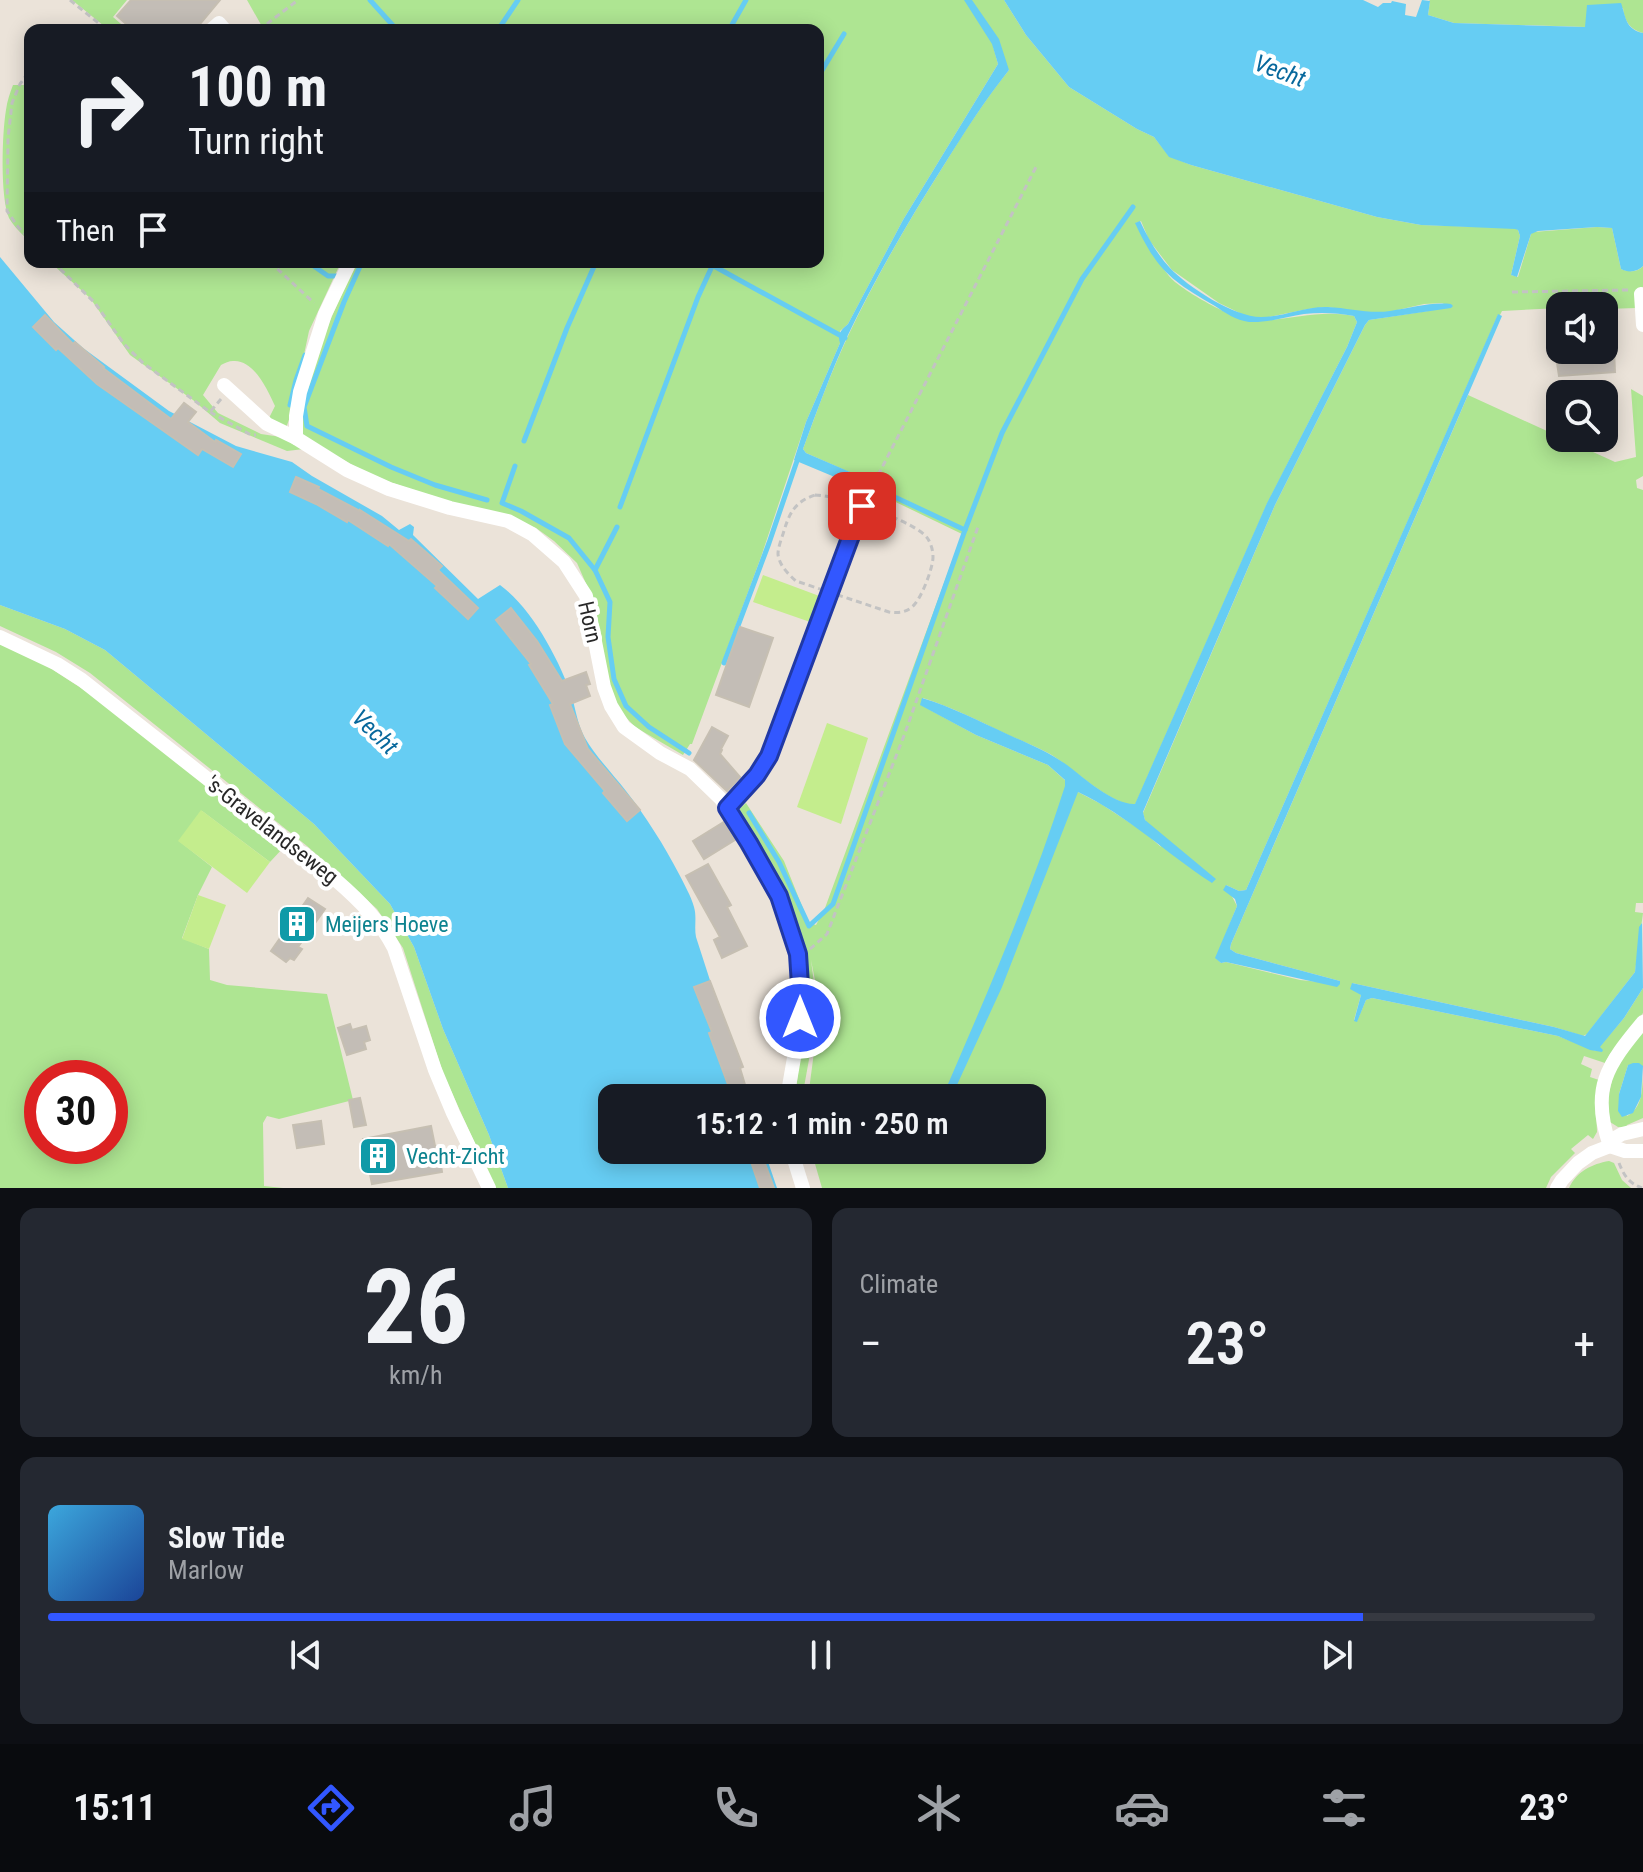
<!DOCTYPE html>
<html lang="en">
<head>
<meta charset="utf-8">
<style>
	:root { --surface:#171b24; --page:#242831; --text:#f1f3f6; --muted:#9ea1a6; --line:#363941; --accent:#3257ff }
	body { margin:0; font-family:"Roboto Condensed",sans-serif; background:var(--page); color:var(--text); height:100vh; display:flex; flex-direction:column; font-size:30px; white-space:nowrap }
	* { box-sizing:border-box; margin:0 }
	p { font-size:26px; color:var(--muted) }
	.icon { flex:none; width:44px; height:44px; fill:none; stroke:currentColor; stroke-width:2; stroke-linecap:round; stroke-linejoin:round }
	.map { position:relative; height:1188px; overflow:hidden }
	.side { display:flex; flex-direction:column; gap:20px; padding:20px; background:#0d0f14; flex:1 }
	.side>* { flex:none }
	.hud { position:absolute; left:24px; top:24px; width:800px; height:244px; border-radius:16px; box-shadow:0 4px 20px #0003; background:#171b24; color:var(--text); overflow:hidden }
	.fabs { position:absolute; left:1546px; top:292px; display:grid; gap:16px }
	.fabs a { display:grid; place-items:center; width:72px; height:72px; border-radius:16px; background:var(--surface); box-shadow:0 4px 20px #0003; font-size:40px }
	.speed { position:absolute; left:24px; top:1060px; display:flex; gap:16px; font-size:40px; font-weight:700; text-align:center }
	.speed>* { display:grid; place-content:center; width:104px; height:104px; border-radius:50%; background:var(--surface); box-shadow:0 4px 20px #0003; line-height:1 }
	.speed .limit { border:12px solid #d22; background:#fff; color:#111 }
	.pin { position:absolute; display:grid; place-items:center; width:68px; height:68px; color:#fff; margin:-34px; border-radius:16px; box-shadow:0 4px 12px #0006 }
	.me { position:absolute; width:88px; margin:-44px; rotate:0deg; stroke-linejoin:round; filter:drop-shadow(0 0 6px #0008) }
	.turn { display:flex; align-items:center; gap:28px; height:168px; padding:0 32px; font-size:36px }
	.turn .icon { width:104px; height:104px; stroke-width:2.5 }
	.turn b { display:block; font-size:56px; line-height:68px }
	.then { display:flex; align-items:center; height:76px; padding:0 32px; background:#0003; gap:16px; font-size:30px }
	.big { font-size:60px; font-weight:600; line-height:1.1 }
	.side .card { flex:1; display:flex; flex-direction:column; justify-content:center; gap:12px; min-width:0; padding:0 28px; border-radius:16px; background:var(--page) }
	.side .dial { align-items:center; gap:0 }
	.dial b { font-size:104px; line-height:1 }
	.song { display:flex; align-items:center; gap:24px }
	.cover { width:96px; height:96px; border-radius:12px; background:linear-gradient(135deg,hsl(200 70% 55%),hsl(220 70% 35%)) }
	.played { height:8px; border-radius:4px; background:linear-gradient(90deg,var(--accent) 85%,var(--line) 85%) }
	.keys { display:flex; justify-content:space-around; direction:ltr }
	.heat { display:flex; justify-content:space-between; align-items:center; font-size:44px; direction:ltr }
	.side .tiles { flex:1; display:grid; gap:20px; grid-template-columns:1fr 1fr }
	.card:last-child { grid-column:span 2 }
	.trip { position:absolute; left:598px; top:1084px; width:448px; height:80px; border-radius:16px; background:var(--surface); box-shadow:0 4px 20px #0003; font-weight:600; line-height:80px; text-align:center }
	.tabs { display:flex; height:128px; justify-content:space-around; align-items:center; background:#090b0e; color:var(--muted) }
	.tabs .icon { width:56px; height:56px }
	.tabs .active { color:var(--accent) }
	.tabs b { font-size:36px; color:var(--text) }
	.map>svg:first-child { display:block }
	.green { fill:#aee592; fill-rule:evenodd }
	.pitch { fill:#c4ed8d }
	.water { fill:#66cdf3 }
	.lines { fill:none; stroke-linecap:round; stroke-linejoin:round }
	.stream { stroke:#66cdf3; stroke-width:5 }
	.building { fill:#c3bdb6; stroke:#c6bfb2; stroke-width:2 }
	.path { stroke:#c3c3c3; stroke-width:3; stroke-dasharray:6 4; stroke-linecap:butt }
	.minor { stroke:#fff; stroke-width:14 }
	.route-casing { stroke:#2039a6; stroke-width:20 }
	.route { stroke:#3257ff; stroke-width:14 }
	.labels { text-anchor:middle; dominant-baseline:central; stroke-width:8; stroke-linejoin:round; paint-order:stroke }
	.street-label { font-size:22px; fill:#282828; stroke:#fff }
	.culture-label { font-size:22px; fill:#0d838f; stroke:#fff; text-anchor:start }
	.water-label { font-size:24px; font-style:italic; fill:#08689c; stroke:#fff }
</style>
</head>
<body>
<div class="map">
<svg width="1643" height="1188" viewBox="0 0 1643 1188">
	<rect width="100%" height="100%" fill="#ebe3d9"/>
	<g class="green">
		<polygon points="72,0 127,0 113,17 128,30 109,30"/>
		<path d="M247,0H1004L1026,35L1069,87L1137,129L1154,137L1169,156L1191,165L1377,217L1421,225L1515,228L1518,230L1520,236L1511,275L1518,277L1531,234L1533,232L1597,227L1612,228L1621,269C1629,272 1637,273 1643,266V292L1637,308L1604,309V306H1560V308L1502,311L1500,315H1498L1246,890L1239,891L1226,885L1237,906L1216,958L1221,963L1226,962L1300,980L1340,984V981L1236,953L1230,949L1231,944L1468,395L1615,462L1636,457L1631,389L1643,396V476L1636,480L1637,488L1643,490V903H1636L1635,912L1643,913L1635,972L1587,1034L1583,1036L1554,1027L1352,983L1361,995L1354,1020L1357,1021L1366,1000L1372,998L1558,1036L1596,1051L1624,1018L1643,988V1013L1610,1054L1605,1063L1584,1056L1581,1064L1592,1069L1590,1077L1599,1080L1596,1104L1597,1132L1593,1139L1588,1135L1571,1149L1575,1153L1551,1177L1546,1188H822L811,1150H1032V1098H808L820,1006L811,960L816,998L810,1054L802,1098H795L800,1057L804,958L801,935L781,888L761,850L737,811L746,803L784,861L806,916L810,923L816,925L825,908L962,534L879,494L861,488L863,478L806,453L803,449C817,411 831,372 848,336C876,277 909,220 944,165C964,132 985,100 1009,70L993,46L998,64L903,220L848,324L840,331V343L806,422L761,557L692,744H690L683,755L635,727L620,711L612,694L591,595L577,563L554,541L536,528L442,500L387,481L358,468L306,439L300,431L309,380L329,323L356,262H818V30H264ZM1141,221L1149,240L1172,270L1219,303L1248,317H1269L1308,309L1327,307L1363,312H1389L1424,304L1444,303L1428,311L1369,320L1365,325L1275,505L1143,813L1145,820L1161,847L1144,832L1101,804L1078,792L1048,765L976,735L921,705L923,698C951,707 977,720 1004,733C1019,740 1035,746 1050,754C1072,767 1110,805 1135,805L1267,504L1347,347L1357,322L1354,316C1320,309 1289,320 1255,321C1238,322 1180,290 1169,276C1156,260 1146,240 1136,223Z"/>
		<path d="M1429,0H1643V33C1630,30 1624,20 1623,8L1586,27L1454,23L1428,15L1430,1Z"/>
		<path d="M13,85H30V242C23,235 14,227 9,218C0,197 2,133 6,110C7,101 10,93 13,85Z"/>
		<path d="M50,262H341L309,331L292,411L286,428L268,420L275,406C268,391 254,359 233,361C229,361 225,363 221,365L203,395L218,413L261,434L281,437L304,449L287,451L220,423L193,400L130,355L90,298Z"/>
		<polygon points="0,605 65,629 105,650 314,824 390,904 414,947 443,1029 489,1135 508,1188 495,1188 443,1073 403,948 377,909 307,846 90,673 56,652 0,626"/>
		<path d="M0,644L47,666L101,701L284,847L270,862L202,811L179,841L212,867L198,895L182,938L209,949L210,980L227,985L327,994L353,1100L279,1119L267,1116L263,1123L264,1186L283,1188H0ZM42,1078H110V1146H42Z"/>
		<path d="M1643,1030V1067L1628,1065L1619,1094L1627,1116C1642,1108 1642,1091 1643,1076V1118L1627,1125L1626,1128L1618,1127L1610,1122L1607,1102L1614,1071Z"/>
		<path d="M1609,1161L1614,1163L1622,1180L1631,1188H1569C1577,1171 1592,1164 1609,1161Z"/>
	</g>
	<g class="pitch">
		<polygon points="763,575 822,597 813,623 753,602"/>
		<polygon points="827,723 868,738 841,824 797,807"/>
		<polygon points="201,810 270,862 247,893 178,841"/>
		<polygon points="198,895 226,905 209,949 182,939"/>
	</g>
	<g class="water">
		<path d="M964,0H972L999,39L1009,70C985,100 964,133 944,165C909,220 876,277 848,335C831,372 817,411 803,449L806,453L864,478L861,488L794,460L806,422L840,343C837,334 841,330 848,324L903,220L998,64L992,44Z"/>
		<path d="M1004,0H1363L1378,7L1383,3H1391L1392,1L1406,4L1405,15L1416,17L1422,0L1430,1L1428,15L1454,23L1585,27L1587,5L1621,3C1626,17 1625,29 1643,33V266C1638,272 1628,273 1621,269L1612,228L1597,227L1538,231L1531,234L1517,277L1511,275L1520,236L1518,230L1515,229L1421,225L1377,217L1191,165L1169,157L1154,137L1137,129L1069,87L1026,35Z"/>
		<path d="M1140,221C1148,238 1157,254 1170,268C1188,287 1234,317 1261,317C1284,317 1305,306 1328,307C1349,308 1369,314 1390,311C1411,308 1430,302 1451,304L1453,306L1451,308L1369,320L1365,325L1275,505L1143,812L1145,820L1216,879L1212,883C1167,854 1127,815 1078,792L1002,987L951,1098H942C986,996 1031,893 1065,786V780L1048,765L976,735L920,705L922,698C952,707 979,721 1007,734C1027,743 1049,752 1067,765C1084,778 1114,805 1135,804L1267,503L1347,347L1357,322L1354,316C1338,313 1321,312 1304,314C1286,317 1267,323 1249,322C1236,320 1225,313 1215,306C1170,280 1157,270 1135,223Z"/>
		<path d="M0,257L54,322L83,348L169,411L236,446L292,462L312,476L382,516L399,530L410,524L414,527L413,535L478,599L500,585C532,608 560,661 572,697C576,711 578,726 585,738C596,757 613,774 626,791C646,817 664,845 679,874C684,884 691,896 694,907C697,917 694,927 696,937L748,1098H612V1150H764L777,1188H508L489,1135L443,1029L414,947L390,904L314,824L105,650L65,629L0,605Z"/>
		<polygon points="1498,314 1502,316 1231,944 1230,949 1236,953 1340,981 1340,984 1337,987 1226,962 1221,963 1215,958 1237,906 1235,899 1223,890 1226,885 1239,891 1246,890"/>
		<polygon points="1642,923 1643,988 1624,1018 1600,1047 1603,1050 1602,1052 1590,1050 1558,1036 1372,998 1366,1000 1357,1022 1354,1021 1361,995 1350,989 1352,983 1554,1027 1585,1036 1635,972 1639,927"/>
		<polygon points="1633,1063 1639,1063 1643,1066 1641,1097 1633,1113 1622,1117 1618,1111 1619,1094 1628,1065"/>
	</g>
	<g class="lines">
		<g class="stream">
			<polyline points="370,0 397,30"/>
			<polyline points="498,30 518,0"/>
			<polyline points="729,30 746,0"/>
			<polyline points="818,77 844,34"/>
			<polyline points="308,262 328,276 336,276"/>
			<polyline points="362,262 344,302 304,407 307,426 391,467 435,485 487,500"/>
			<polyline points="712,265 845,338"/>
			<polyline points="290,405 296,380 305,355"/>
			<polyline points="524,441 567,328 596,262"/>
			<polyline points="515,466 502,503 521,511 569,538 595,570 610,602 608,637 614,679 626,706 649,727 689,753"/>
			<polyline points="884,492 965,530"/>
			<polyline points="620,507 698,297 714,262"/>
			<polyline points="595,570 617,527"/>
			<polyline points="724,663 769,543 798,458"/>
			<polyline points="749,813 779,862 809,926 833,904 965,530 1002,433 1082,279 1133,207"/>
		</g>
	</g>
	<g class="building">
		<polygon points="131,0 220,0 195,30 133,30 117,16"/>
		<polygon points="45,315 73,344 75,342 104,367 103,368 171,419 184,403 196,412 188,422 215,442 216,440 241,454 233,467 202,449 198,455 97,384 58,348 56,350 33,327"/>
		<polygon points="1586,350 1614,350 1615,372 1559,376 1557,363 1572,362 1571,355 1586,354"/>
		<polygon points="296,477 319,487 318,489 360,511 360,510 409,541 411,539 442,566 438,570 478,608 468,619 435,588 437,586 389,544 388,546 348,520 347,522 316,504 290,492"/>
		<polygon points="511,608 537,641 562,681 586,672 590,684 586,685 590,696 570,704 588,749 640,810 627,821 603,793 605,791 565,744 550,705 553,704 529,665 531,664 496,620"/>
		<polygon points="740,627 773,638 749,707 716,695"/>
		<polygon points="712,727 728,736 721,749 722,750 720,754 740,777 727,791 694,760"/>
		<polygon points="724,822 735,840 704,859 693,841"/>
		<polygon points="708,864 731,905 727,907 747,946 722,958 714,940 720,937 686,876"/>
		<polygon points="308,898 325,909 298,947 302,949 294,960 290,958 286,962 271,951"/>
		<polygon points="710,981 743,1067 740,1068 749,1098 733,1098 709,1033 712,1032 694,987"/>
		<polygon points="350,1024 352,1030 366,1026 370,1040 364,1042 366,1049 347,1055 338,1028"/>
		<polygon points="360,1098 366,1125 354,1127 349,1100"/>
		<polygon points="321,1121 324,1144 297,1148 293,1125"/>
		<polygon points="431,1126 435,1146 438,1146 442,1172 372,1184 363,1139"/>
		<polygon points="747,1150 760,1150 774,1188 760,1188"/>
	</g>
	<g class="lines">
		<g class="path">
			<polyline points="70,0 107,30"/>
			<polyline points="59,30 60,29"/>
			<polyline points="259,30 298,0"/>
			<polyline points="28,73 20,84 12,103 8,138 7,211 18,227 30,239"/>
			<polyline points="53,262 95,303 124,344 143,363 210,412 221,399"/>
			<polyline points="270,262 314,303"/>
			<polyline points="1512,292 1628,290"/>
			<polyline points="210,412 251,435 256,435"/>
			<polyline points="869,493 1037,165"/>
			<path d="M815,495C836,495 917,521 928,539C931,544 933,550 933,557C933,568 921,600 912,607C905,613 897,613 889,612L796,581C788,574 779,565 778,554C778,548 781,540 783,534C789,514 794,502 815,495Z"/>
			<polyline points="810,949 827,934 905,733 979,524"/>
			<path d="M1619,1163C1624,1176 1629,1183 1642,1188"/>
		</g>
		<g class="minor">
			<polyline points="211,30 219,23 225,30"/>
			<polyline points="1641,294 1643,325"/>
			<polyline points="224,385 267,424 296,438 347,470 389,489 450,508 508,521 532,534 564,562 586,596 604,687 611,706 624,727 660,753 690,769 721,799 749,843 779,896 798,954 801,1001 798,1035 787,1098"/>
			<polyline points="296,438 296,416 300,392 325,314 350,262"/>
			<path d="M0,637L57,664L82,680L337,881C360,901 380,921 394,948L435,1070L453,1113L489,1188"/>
			<polyline points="727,808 757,775 769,756 862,506"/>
			<path d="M1610,1146C1590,1089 1607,1065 1643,1022"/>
			<polyline points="1610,1146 1625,1151 1643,1151"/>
			<polyline points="791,1150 803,1188"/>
			<polyline points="1557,1188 1562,1180 1578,1163 1592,1153 1610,1146 1615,1138 1622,1134 1643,1129"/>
		</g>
	</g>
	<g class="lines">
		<defs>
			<polyline id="route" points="800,1018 801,1001 798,954 779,896 749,843 727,808 757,775 769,756 862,506"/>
		</defs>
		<use href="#route" class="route-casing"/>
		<use href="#route" class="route"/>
	</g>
	<defs>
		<symbol id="building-square" viewBox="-11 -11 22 22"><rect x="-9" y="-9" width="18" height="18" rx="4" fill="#0f9aa8" stroke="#fff"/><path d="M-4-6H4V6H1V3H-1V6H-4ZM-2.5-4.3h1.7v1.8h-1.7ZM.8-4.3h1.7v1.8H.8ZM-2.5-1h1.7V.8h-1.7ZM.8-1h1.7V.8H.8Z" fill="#fff"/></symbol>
	</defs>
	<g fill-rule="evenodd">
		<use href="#building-square" x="275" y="902" width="44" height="44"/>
		<use href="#building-square" x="356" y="1134" width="44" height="44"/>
	</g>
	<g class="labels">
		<g class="street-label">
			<text transform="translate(590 622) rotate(77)">Horn</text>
			<text transform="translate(272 830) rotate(38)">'s-Gravelandseweg</text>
		</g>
		<g class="culture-label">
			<text x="325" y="924">Meijers Hoeve</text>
			<text x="406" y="1156">Vecht-Zicht</text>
		</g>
		<g class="water-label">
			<text transform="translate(1280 71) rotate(20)">Vecht</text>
			<text transform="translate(375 732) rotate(44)">Vecht</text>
		</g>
	</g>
</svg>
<div class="fabs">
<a><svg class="icon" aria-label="sound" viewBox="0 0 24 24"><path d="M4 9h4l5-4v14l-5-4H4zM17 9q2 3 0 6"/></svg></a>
<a><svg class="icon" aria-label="search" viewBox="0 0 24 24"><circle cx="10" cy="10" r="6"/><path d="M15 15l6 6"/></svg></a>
</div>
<div class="speed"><div class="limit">30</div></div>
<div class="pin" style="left:862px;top:506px;background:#d93025"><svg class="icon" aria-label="arrive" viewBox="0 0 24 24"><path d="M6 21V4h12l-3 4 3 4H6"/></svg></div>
<svg class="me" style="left:800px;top:1018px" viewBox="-20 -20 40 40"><circle r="17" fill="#3257ff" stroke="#fff" stroke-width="3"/><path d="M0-11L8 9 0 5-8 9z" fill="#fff"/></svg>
<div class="trip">15:12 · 1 min · 250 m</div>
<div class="hud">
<div class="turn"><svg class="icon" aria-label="right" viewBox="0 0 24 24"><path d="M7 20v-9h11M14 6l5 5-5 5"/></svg><div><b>100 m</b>Turn right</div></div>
<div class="then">Then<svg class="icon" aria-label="arrive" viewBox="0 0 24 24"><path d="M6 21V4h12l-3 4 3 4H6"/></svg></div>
</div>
</div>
<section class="side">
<div class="tiles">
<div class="card dial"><b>26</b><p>km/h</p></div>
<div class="card"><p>Climate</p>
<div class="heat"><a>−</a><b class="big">23°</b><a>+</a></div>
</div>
<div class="card">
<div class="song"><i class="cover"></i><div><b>Slow Tide</b><p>Marlow</p></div></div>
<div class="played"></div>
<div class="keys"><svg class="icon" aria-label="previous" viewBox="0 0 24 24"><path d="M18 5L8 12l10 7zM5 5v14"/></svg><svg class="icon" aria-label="pause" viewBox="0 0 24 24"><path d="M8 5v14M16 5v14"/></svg><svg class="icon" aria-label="next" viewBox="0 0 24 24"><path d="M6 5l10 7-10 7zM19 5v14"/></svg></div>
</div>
</div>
</section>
<nav class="tabs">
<b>15:11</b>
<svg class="icon active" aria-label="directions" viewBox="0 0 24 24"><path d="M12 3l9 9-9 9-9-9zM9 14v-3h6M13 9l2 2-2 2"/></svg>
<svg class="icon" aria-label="music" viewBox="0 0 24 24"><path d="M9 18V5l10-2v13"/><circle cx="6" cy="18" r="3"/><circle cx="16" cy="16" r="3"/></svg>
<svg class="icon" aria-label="phone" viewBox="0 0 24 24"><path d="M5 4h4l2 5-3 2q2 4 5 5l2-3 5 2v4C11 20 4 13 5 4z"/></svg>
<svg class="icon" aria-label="climate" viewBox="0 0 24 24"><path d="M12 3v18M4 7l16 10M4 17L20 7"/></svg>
<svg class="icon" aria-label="car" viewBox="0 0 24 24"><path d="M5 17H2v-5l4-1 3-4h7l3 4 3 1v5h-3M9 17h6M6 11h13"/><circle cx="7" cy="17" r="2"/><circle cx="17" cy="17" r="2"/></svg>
<svg class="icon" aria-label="filters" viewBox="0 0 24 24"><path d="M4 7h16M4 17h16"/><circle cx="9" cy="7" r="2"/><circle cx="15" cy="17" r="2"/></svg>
<b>23°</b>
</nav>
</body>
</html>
